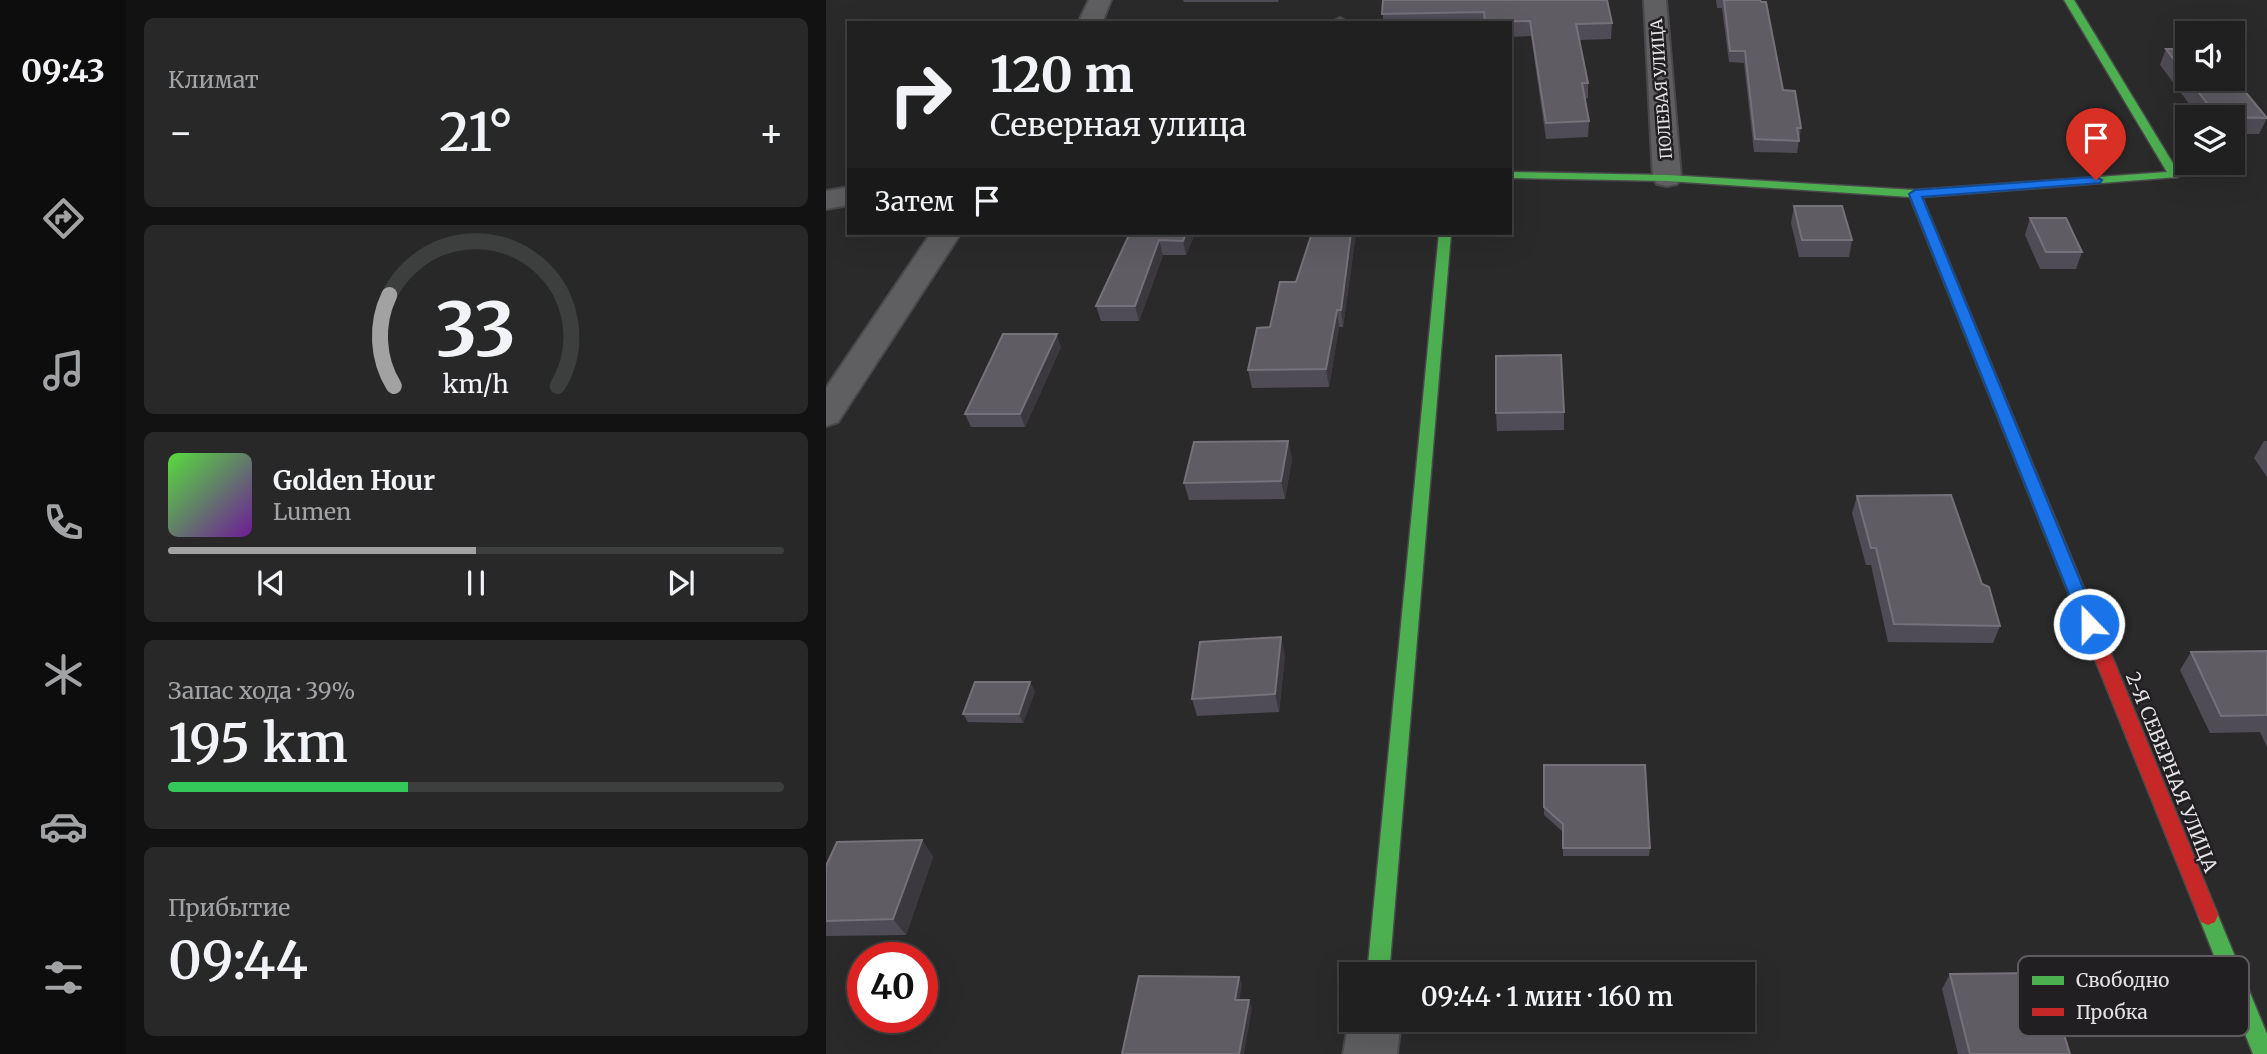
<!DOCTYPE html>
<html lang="ru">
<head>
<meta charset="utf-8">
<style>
	:root { --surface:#202020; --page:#282829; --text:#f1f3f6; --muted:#a2a3a5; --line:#3d3e3e; --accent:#a3a2a3 }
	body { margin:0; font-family:Merriweather,serif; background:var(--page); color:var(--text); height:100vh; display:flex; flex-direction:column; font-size:26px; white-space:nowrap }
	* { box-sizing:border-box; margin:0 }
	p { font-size:23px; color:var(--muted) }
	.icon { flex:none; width:38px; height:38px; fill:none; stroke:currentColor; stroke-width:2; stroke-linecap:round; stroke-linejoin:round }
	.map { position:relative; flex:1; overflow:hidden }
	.sheet { display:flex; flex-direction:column; gap:18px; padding:18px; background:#121212; width:700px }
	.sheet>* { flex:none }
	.hud { position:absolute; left:21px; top:21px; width:665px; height:214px; border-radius:0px; box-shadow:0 7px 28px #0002,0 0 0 2px var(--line); background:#202020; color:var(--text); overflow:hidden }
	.buttons { position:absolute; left:1349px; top:21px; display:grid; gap:14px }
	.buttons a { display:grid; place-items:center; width:70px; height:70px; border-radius:0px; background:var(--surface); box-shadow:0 7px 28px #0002,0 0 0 2px var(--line); font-size:35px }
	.speed { position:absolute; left:21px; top:942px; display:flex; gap:14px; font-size:35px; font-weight:700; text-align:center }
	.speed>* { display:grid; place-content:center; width:91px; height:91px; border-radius:50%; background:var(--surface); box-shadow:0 7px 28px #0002,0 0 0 2px var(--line); line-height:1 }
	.speed .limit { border:10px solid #d22; background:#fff; color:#111 }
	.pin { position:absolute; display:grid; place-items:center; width:60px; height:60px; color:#fff; margin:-72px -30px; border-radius:50% 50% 50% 0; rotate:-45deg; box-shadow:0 0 7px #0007 }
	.pin .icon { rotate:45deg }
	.me { position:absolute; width:77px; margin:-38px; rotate:338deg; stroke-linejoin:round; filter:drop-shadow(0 0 5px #0008) }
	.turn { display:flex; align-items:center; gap:24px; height:147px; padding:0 28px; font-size:32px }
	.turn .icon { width:91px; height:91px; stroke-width:2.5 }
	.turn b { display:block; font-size:49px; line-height:60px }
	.then { display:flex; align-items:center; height:66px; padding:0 28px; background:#0003; gap:14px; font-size:26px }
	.big { font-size:52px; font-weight:600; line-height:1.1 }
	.sheet .widget { flex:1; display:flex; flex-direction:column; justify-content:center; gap:10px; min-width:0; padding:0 24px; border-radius:10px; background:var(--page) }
	.sheet .dial { align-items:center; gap:0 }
	.dial svg { height:182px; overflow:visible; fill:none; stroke:var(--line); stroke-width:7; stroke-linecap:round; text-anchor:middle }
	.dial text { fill:var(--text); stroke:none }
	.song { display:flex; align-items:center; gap:21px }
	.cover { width:84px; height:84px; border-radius:10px; background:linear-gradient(135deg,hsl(110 70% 55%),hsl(280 70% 35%)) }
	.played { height:7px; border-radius:4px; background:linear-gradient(90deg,var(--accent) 50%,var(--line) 50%) }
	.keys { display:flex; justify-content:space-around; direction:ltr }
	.heat { display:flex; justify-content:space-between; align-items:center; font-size:38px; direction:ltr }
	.charge { height:10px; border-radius:5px; background:linear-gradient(90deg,#34c759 39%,var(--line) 0) }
	.trip { position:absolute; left:513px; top:962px; width:416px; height:70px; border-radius:0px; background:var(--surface); box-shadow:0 7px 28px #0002,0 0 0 2px var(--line); font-weight:600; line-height:70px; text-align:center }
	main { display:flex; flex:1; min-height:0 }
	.menu { display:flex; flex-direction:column; width:126px; justify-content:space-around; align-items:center; background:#0d0d0d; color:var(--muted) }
	.menu .icon { width:49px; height:49px }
	.menu .on { color:var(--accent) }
	.menu b { font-size:32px; color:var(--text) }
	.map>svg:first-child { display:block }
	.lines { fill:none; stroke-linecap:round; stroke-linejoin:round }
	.lane-casing { stroke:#4a484a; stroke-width:4 }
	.street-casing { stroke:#4a484a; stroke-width:4 }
	.fast-casing { stroke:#4a484a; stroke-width:3 }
	.jam-casing { stroke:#4a484a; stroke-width:3 }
	.lane { fill:#5f5e60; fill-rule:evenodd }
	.street { fill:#5f5e60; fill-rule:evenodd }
	.fast { fill:#4caf50; fill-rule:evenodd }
	.jam { fill:#c62828; fill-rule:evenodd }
	.wall { fill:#504c55 }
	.shaded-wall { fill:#3b383e }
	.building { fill:#605c64; stroke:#757178; stroke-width:2 }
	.route { fill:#1a73e8; stroke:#114b97; stroke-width:2 }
	.labels { text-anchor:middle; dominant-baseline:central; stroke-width:5; stroke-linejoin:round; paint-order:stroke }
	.far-street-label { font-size:16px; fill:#e4e2e4; stroke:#221f22 }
	.street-label { font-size:19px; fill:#e4e2e4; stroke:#221f22 }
	.key { fill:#221f22; stroke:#5c5a5c; stroke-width:2 }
	.key-label { font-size:19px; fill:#e4e2e4 }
</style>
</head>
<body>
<main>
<nav class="menu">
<b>09:43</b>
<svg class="icon on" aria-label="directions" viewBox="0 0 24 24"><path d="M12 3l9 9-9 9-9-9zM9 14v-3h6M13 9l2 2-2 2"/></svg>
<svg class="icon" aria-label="music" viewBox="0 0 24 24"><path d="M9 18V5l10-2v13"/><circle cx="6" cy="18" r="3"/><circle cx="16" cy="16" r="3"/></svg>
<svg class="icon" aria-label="phone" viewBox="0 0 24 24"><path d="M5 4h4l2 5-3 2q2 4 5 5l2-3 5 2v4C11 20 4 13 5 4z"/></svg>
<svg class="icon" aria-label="climate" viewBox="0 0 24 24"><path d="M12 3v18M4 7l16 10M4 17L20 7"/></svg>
<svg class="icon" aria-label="car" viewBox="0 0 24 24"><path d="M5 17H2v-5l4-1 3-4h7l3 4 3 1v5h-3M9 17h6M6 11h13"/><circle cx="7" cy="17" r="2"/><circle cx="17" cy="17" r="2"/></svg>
<svg class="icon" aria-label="filters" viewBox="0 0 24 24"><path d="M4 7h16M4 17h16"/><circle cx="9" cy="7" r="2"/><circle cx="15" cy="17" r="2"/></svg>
</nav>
<section class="sheet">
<div class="widget"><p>Климат</p>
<div class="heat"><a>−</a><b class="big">21°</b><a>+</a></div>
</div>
<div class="widget dial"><svg viewBox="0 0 100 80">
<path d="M14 69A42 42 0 1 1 86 69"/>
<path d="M14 69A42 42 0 0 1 12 29" stroke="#a3a2a3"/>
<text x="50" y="56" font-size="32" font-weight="700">33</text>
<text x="50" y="72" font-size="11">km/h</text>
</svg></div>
<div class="widget">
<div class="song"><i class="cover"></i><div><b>Golden Hour</b><p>Lumen</p></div></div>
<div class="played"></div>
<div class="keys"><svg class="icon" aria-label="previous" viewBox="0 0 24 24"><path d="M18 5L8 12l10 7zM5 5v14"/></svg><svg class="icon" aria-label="pause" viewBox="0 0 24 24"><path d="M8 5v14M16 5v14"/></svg><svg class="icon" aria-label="next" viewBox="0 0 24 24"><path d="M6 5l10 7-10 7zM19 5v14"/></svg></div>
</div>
<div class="widget"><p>Запас хода · 39%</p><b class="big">195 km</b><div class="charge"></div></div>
<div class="widget"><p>Прибытие</p><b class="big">09:44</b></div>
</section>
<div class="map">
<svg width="1441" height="1054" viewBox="0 0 1441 1054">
	<rect width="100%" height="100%" fill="#2b2a2b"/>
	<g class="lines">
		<defs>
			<polygon id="lane" points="514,18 521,22 505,23"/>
			<g id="street">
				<polygon points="263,0 285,0 276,23 252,23"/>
				<polygon points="818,0 840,0 855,178 851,184 841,186 831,184 827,178"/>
				<polygon points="23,187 23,205 0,209 0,191"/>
				<polygon points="105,233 135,233 12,422 0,426 0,388"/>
				<polygon points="525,1011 525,1020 575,1020 571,1054 517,1054"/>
			</g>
			<g id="fast">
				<polygon points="1238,0 1248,0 1354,175 1352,177 1096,197 1276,632 1273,637 1261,637 1258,632 1084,197 841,181 684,178 684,172 841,175 1089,190 1341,172"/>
				<polygon points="613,233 625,233 563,975 541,975"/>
				<polygon points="1382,905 1389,908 1441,1034 1441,1054 1427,1054 1372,915 1375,908"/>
			</g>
			<polygon id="jam" points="1267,625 1273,627 1276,632 1392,915 1389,922 1382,925 1375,922 1372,915 1258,632 1261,627"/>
		</defs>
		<use href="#lane" class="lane-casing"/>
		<use href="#street" class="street-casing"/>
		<use href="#fast" class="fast-casing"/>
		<use href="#jam" class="jam-casing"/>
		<use href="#lane" class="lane"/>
		<use href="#street" class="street"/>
		<use href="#fast" class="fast"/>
		<use href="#jam" class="jam"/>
	</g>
	<g class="wall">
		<polygon points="357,0 453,0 452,2 358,2"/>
		<polygon points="557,0 786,23 785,39 753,40 762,83 762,98 759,99 763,121 762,137 720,139 705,36 684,37 684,23 557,23"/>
		<polygon points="890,0 934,0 957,90 975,128 971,153 928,152 918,63 903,62 896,8 891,8"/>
		<polygon points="1340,49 1362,49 1362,79 1407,79 1441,118 1433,134 1407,134 1407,117 1373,117 1334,65"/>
		<polygon points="968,206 1026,240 1023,257 973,257 965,223"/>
		<polygon points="1204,218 1256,252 1250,269 1214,269 1199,235"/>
		<polygon points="304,233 369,233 360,255 337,255 313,321 275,321 270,306"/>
		<polygon points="486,233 530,233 517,327 513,327 503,387 426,388 422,370 444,327 470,282"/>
		<polygon points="235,347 199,427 145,427 139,414"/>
		<polygon points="738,412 738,430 671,431 670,413"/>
		<polygon points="462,441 466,459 459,499 363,500 358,483"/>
		<polygon points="1438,441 1441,441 1441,477 1428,458"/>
		<polygon points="1031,496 1156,584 1174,626 1167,643 1062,642 1045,565 1040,565 1026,513"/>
		<polygon points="1441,651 1441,747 1434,732 1384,733 1354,670 1365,652"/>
		<polygon points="459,655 453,712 371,716 366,699"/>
		<polygon points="209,691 197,723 142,722 137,714"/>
		<polygon points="718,765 824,848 823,856 737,856 737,832 718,815"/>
		<polygon points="96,840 107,857 80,935 0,936 0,866"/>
		<polygon points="1124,974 1244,1054 1132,1054 1116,989"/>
	</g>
	<g class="shaded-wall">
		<polygon points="360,233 369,233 360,255 357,241"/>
		<polygon points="525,233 530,233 517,327 515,310"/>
		<polygon points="333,240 337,255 313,321 309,306"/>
		<polygon points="511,310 513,327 503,387 500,369"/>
		<polygon points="231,334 235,347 199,427 194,414"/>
		<polygon points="462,441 466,459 459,499 455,481"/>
		<polygon points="455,637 459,655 453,712 449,694"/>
		<polygon points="204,682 209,691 197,723 193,714"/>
		<polygon points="96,840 107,857 80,935 67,919"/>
		<polygon points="413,977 416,984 412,1008 409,1000"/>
		<polygon points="423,1000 426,1008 418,1054 413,1054"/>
	</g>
	<g class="building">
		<polygon points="557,0 781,0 786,23 750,24 762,83 756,83 763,121 720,123 704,21 659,22 658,12 556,14"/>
		<polygon points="898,0 934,0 935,2 940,2 957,90 969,91 975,128 971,128 973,141 929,139 919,51 904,51"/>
		<polygon points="1340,49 1362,49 1362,78"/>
		<polygon points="1407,77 1441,118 1392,117 1362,79 1407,79"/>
		<polygon points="968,206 1016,206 1026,240 976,240"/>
		<polygon points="1204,218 1240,218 1256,252 1220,252"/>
		<polygon points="304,233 360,233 357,241 333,240 309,306 270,306"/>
		<polygon points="486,233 525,233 515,310 511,310 500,369 422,370 431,328 444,327 454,282 470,282"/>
		<polygon points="177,334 231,334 194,414 139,414"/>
		<polygon points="735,355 738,412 670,413 670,356"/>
		<polygon points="462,441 455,481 358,483 368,442"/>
		<polygon points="1125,495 1156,584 1163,587 1174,626 1068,624 1050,548 1045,548 1031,496"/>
		<polygon points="455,637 449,694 366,699 374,642"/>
		<polygon points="1441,651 1441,715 1395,716 1365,652"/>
		<polygon points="149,682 204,682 193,714 137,714"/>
		<polygon points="718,765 819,765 824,848 737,848 737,824 718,807"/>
		<polygon points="96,840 67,919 0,921 0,866 11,842"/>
		<polygon points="1219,973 1244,1054 1144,1054 1124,974"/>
		<polygon points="313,976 413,977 409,1000 423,1000 413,1054 296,1054"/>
	</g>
	<polygon class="route" points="1270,177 1276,180 1274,183 1096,197 1272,624 1269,629 1257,629 1083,194 1089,190"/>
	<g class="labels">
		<g class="far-street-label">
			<text transform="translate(835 89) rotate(-94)">ПОЛЕВАЯ УЛИЦА</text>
		</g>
		<g class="street-label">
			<text transform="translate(1346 772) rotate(68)">2-Я СЕВЕРНАЯ УЛИЦА</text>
		</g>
	</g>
	<rect x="1192" y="956" width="231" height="80" rx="10" class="key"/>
	<rect x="1206" y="976" width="32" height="9" fill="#4caf50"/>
	<rect x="1206" y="1008" width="32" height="8" fill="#c62828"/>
	<g class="key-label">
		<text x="1250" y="987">Свободно</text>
		<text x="1250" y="1019">Пробка</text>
	</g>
</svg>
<div class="buttons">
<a><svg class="icon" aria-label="sound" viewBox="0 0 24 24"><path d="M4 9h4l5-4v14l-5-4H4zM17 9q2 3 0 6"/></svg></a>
<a><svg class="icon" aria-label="layers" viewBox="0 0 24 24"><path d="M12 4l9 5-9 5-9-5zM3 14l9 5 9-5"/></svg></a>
</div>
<div class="speed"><div class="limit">40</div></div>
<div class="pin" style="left:1270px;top:180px;background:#d93025"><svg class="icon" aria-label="arrive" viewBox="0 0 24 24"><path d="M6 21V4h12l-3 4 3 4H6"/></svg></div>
<svg class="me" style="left:1263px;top:624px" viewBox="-20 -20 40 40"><circle r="17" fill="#1a73e8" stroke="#fff" stroke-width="3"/><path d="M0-11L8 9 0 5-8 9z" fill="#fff"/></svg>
<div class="trip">09:44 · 1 мин · 160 m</div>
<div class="hud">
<div class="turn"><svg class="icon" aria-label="right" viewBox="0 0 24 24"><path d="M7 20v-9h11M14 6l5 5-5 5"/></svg><div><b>120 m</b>Северная улица</div></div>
<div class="then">Затем<svg class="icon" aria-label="arrive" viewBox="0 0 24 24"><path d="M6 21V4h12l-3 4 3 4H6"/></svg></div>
</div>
</div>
</main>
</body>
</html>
